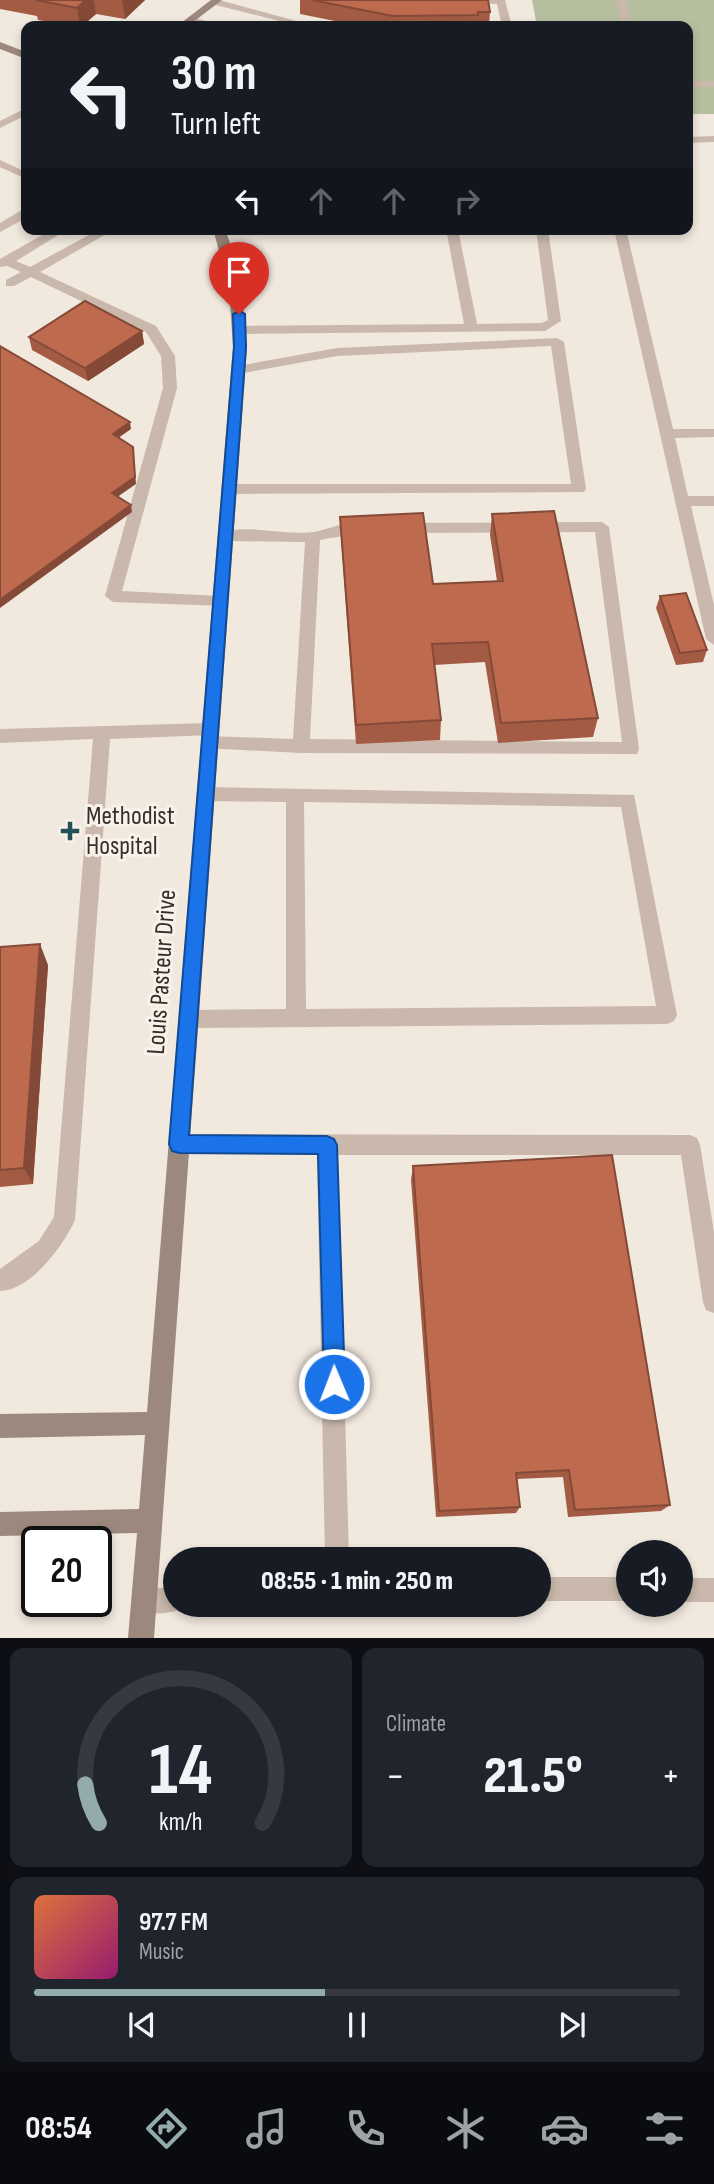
<!DOCTYPE html>
<html lang="en">
<head>
<meta charset="utf-8">
<style>
	:root { --surface:#171b24; --page:#20242c; --text:#f1f3f6; --muted:#9ea1a6; --line:#363941; --accent:#94abae }
	body { margin:0; font-family:"Sofia Sans Condensed",sans-serif; background:var(--page); color:var(--text); height:100vh; display:flex; flex-direction:column; font-size:26px; white-space:nowrap }
	* { box-sizing:border-box; margin:0 }
	p { font-size:23px; color:var(--muted) }
	.icon { flex:none; width:38px; height:38px; fill:none; stroke:currentColor; stroke-width:2; stroke-linecap:round; stroke-linejoin:round }
	.map { position:relative; height:1638px; overflow:hidden }
	.drawer { display:flex; flex-direction:column; gap:10px; padding:10px; background:#0d0f14; flex:1 }
	.drawer>* { flex:none }
	.hud { position:absolute; left:21px; top:21px; width:672px; height:214px; border-radius:14px; box-shadow:0 4px 10px #0003; background:#171b24; color:var(--text); overflow:hidden }
	.tools { position:absolute; left:616px; top:1540px; display:grid; gap:14px }
	.tools a { display:grid; place-items:center; width:77px; height:77px; border-radius:50%; background:var(--surface); box-shadow:0 4px 10px #0003; font-size:35px }
	.speed { position:absolute; left:21px; top:1526px; display:flex; gap:14px; font-size:35px; font-weight:700; text-align:center }
	.speed>* { display:grid; place-content:center; width:91px; height:91px; border-radius:50%; background:var(--surface); box-shadow:0 4px 10px #0003; line-height:1 }
	.speed .limit { border:4px solid #111; border-radius:10px; background:#fff; color:#111 }
	.pin { position:absolute; display:grid; place-items:center; width:60px; height:60px; color:#fff; margin:-72px -30px; border-radius:50% 50% 50% 0; rotate:-45deg; box-shadow:0 0 7px #0007 }
	.pin .icon { rotate:45deg }
	.me { position:absolute; width:77px; margin:-38px; rotate:359deg; stroke-linejoin:round; filter:drop-shadow(0 0 5px #0008) }
	.turn { display:flex; align-items:center; gap:24px; height:147px; padding:0 35px; font-size:32px }
	.turn .icon { width:91px; height:91px; stroke-width:2.5 }
	.turn b { display:block; font-size:49px; line-height:60px }
	.lanes { display:flex; align-items:center; height:66px; padding:0 35px; background:#0003; justify-content:center; gap:35px; direction:ltr }
	.lanes .off { opacity:.35 }
	.big { font-size:52px; font-weight:800; line-height:1.1 }
	.drawer .card { flex:1; display:flex; flex-direction:column; justify-content:center; gap:10px; min-width:0; padding:0 24px; border-radius:14px; background:var(--page) }
	.drawer .dial { align-items:center; gap:0 }
	.dial svg { height:182px; overflow:visible; fill:none; stroke:var(--line); stroke-width:7; stroke-linecap:round; text-anchor:middle }
	.dial text { fill:var(--text); stroke:none }
	.song { display:flex; align-items:center; gap:21px }
	.cover { width:84px; height:84px; border-radius:10px; background:linear-gradient(135deg,hsl(20 70% 55%),hsl(320 70% 35%)) }
	.played { height:7px; border-radius:4px; background:linear-gradient(90deg,var(--accent) 45%,var(--line) 45%) }
	.keys { display:flex; justify-content:space-around; direction:ltr }
	.heat { display:flex; justify-content:space-between; align-items:center; font-size:38px; direction:ltr }
	.drawer .tiles { flex:1; display:grid; gap:10px; grid-template-columns:1fr 1fr }
	.card:last-child { grid-column:span 2 }
	.trip { position:absolute; left:163px; top:1547px; width:388px; height:70px; border-radius:35px; background:var(--surface); box-shadow:0 4px 10px #0003; font-weight:800; line-height:70px; text-align:center }
	.tab-bar { display:flex; height:112px; justify-content:space-around; align-items:center; background:#090b0e; color:var(--muted) }
	.tab-bar .icon { width:49px; height:49px }
	.tab-bar .selected { color:var(--accent) }
	.tab-bar b { font-size:32px; color:var(--text) }
	.map>svg:first-child { display:block }
	.green { fill:#b5bf9f }
	.lines { fill:none; stroke-linecap:round; stroke-linejoin:round }
	.lane { fill:#c9b8ab; fill-rule:evenodd }
	.secondary { fill:#9c887c; fill-rule:evenodd }
	.wall { fill:#a35b44 }
	.shaded-wall { fill:#854a37 }
	.building { fill:#be6a4f; stroke:#854a37; stroke-width:2 }
	.route { fill:#1a73e8; stroke:#114b97; stroke-width:2 }
	.poi-dot { fill:#225256; stroke:#f9f2eb; stroke-width:2.5 }
	.labels { text-anchor:middle; dominant-baseline:central; stroke-width:6; stroke-linejoin:round; paint-order:stroke }
	.poi-label { font-size:26px; fill:#372e2a; stroke:#f9f2eb; text-anchor:start }
	.street-label { font-size:26px; fill:#372e2a; stroke:#f9f2eb }
</style>
</head>
<body>
<div class="map">
<svg width="714" height="1638" viewBox="0 0 714 1638">
	<rect width="100%" height="100%" fill="#f1e8de"/>
	<polygon class="green" points="532,0 714,0 714,114 688,114 688,26 537,26"/>
	<g class="lines">
		<g class="lane">
			<polygon points="211,0 219,0 315,26 299,26 212,4"/>
			<polygon points="469,0 505,0 512,26 502,26 497,4 474,3"/>
			<polygon points="616,0 626,0 632,26 622,26"/>
			<polygon points="191,17 218,24 219,26 187,22 187,18"/>
			<rect x="688" y="81" width="26" height="6"/>
			<polygon points="26,108 26,115 0,128 0,121"/>
			<polygon points="714,136 714,142 688,143 688,137"/>
			<polygon points="0,160 26,172 26,179 0,167"/>
			<polygon points="22,210 26,210 26,218 0,232 0,223"/>
			<polygon points="53,229 68,229 16,261 30,267 100,229 115,229 40,272 156,326 175,356 177,388 122,591 220,596 228,602 225,606 113,602 105,596 163,388 161,356 146,332 31,277 14,286 6,286 6,280 21,272 7,266 0,267 0,259"/>
			<polygon points="446,229 458,229 477,324 542,323 548,320 536,229 548,229 561,321 545,331 239,334 233,330 239,326 464,324"/>
			<polygon points="614,229 626,229 673,429 714,429 714,437 675,438 688,496 714,496 714,506 691,506 714,605 714,645 706,639"/>
			<polygon points="557,338 564,342 586,489 584,492 229,494 222,489 229,484 571,484 551,346 337,356 238,374 231,370 238,366 337,348"/>
			<path d="M602,522L609,527L639,749L637,754L301,753L203,748L201,743L209,736L293,739L305,542L226,541L221,540V532C250,524 284,536 314,532C330,529 359,515 371,529C366,534 332,537 320,540L310,739L622,742L595,532L403,533L396,528L403,523Z"/>
			<path d="M211,723L219,729L211,735L110,739L75,1220C64,1245 30,1291 0,1291V1269L39,1241L54,1217L93,739L0,743V729Z"/>
			<path d="M206,787L634,795L677,1015L674,1021L667,1024L189,1028L182,1025L179,1019L182,1013L189,1010L286,1009V802L206,801L200,799L197,794L200,789ZM304,802L621,807L656,1006L306,1009Z"/>
			<polygon points="179,1134 690,1135 697,1138 700,1145 714,1232 714,1313 706,1310 703,1302 681,1155 338,1155 349,1559 325,1559 317,1155 179,1154 172,1151 169,1144 172,1137"/>
			<rect x="539" y="1577" width="89" height="24"/>
			<rect x="681" y="1578" width="33" height="24"/>
			<path d="M175,1587V1605H185L184,1608C170,1614 149,1616 135,1610L132,1601L135,1592L144,1589Z"/>
		</g>
		<g class="secondary">
			<polygon points="211,0 222,0 188,26 177,26"/>
			<polygon points="0,42 26,52 26,59 0,49"/>
			<path d="M213,229H225C240,268 244,306 247,347L154,1638H128L137,1533L0,1536V1512L139,1509L145,1435L0,1438V1414L147,1412L233,347L229,287Z"/>
		</g>
	</g>
	<g class="wall">
		<polygon points="0,0 145,0 125,19 96,14 82,26 72,26 38,20 37,16 0,9"/>
		<polygon points="300,0 488,0 490,12 489,26 360,26 300,14"/>
		<polygon points="142,331 144,344 88,381 32,350 29,337"/>
		<polygon points="492,514 598,718 593,737 498,743 485,662 434,665 441,720 440,740 356,744 341,538 340,517 433,584 497,581 490,535"/>
		<polygon points="660,596 707,650 703,662 676,665 656,608"/>
		<polygon points="0,947 48,965 33,1184 0,1187"/>
		<polygon points="413,1166 670,1505 661,1511 568,1517 563,1477 517,1479 520,1507 516,1513 436,1517 411,1180"/>
	</g>
	<g class="shaded-wall">
		<polygon points="85,0 94,0 96,14 82,26 80,26 77,8"/>
		<polygon points="122,0 145,0 125,19"/>
		<polygon points="142,331 144,344 88,381 85,368"/>
		<polygon points="130,422 131,429 114,441 113,434"/>
		<polygon points="133,447 136,484 113,500 112,493"/>
		<polygon points="131,505 132,512 0,608 0,600"/>
		<polygon points="40,944 48,965 33,1184 24,1168"/>
	</g>
	<g class="building">
		<polygon points="36,0 85,0 77,8"/>
		<polygon points="312,0 488,0 490,12 478,12 478,15 393,16"/>
		<polygon points="85,301 142,331 85,368 29,337"/>
		<polygon points="0,346 130,422 113,434 133,447 135,477 112,493 131,505 0,600"/>
		<polygon points="554,511 598,718 501,723 488,642 432,644 441,720 356,725 340,517 423,513 433,584 503,581 492,514"/>
		<polygon points="686,593 707,650 680,653 660,596"/>
		<polygon points="40,944 24,1168 0,1170 0,947"/>
		<polygon points="612,1155 670,1505 575,1510 569,1470 516,1473 520,1507 439,1511 413,1166"/>
	</g>
	<polygon class="route" points="239,311 245,314 246,347 189,1135 327,1136 334,1139 337,1145 345,1384 342,1392 334,1395 327,1392 324,1384 318,1154 179,1153 172,1151 169,1144 234,347 233,314"/>
	<path class="poi-dot" d="M66.5 820.5h7v7h7v7h-7v7h-7v-7h-7v-7h7z"/>
	<g class="labels">
		<g class="poi-label">
			<text x="86" y="816">Methodist<tspan x="86" dy="30">Hospital</tspan></text>
		</g>
		<g class="street-label">
			<text transform="translate(162 972) rotate(-86)">Louis Pasteur Drive</text>
		</g>
	</g>
</svg>
<div class="tools">
<a><svg class="icon" aria-label="sound" viewBox="0 0 24 24"><path d="M4 9h4l5-4v14l-5-4H4zM17 9q2 3 0 6"/></svg></a>
</div>
<div class="speed"><div class="limit">20</div></div>
<div class="pin" style="left:239px;top:314px;background:#d93025"><svg class="icon" aria-label="arrive" viewBox="0 0 24 24"><path d="M6 21V4h12l-3 4 3 4H6"/></svg></div>
<svg class="me" style="left:334px;top:1384px" viewBox="-20 -20 40 40"><circle r="17" fill="#1a73e8" stroke="#fff" stroke-width="3"/><path d="M0-11L8 9 0 5-8 9z" fill="#fff"/></svg>
<div class="trip">08:55 · 1 min · 250 m</div>
<div class="hud">
<div class="turn"><svg class="icon" aria-label="left" viewBox="0 0 24 24"><path d="M17 20v-9H6M10 6l-5 5 5 5"/></svg><div><b>30 m</b>Turn left</div></div>
<div class="lanes"><svg class="icon" aria-label="left" viewBox="0 0 24 24"><path d="M17 20v-9H6M10 6l-5 5 5 5"/></svg><svg class="icon off" aria-label="ahead" viewBox="0 0 24 24"><path d="M12 20V5M6 11l6-6 6 6"/></svg><svg class="icon off" aria-label="ahead" viewBox="0 0 24 24"><path d="M12 20V5M6 11l6-6 6 6"/></svg><svg class="icon off" aria-label="right" viewBox="0 0 24 24"><path d="M7 20v-9h11M14 6l5 5-5 5"/></svg></div>
</div>
</div>
<section class="drawer">
<div class="tiles">
<div class="card dial"><svg viewBox="0 0 100 80">
<path d="M14 69A42 42 0 1 1 86 69"/>
<path d="M14 69A42 42 0 0 1 8 52" stroke="#94abae"/>
<text x="50" y="56" font-size="32" font-weight="700">14</text>
<text x="50" y="72" font-size="11">km/h</text>
</svg></div>
<div class="card"><p>Climate</p>
<div class="heat"><a>−</a><b class="big">21.5°</b><a>+</a></div>
</div>
<div class="card">
<div class="song"><i class="cover"></i><div><b>97.7 FM</b><p>Music</p></div></div>
<div class="played"></div>
<div class="keys"><svg class="icon" aria-label="previous" viewBox="0 0 24 24"><path d="M18 5L8 12l10 7zM5 5v14"/></svg><svg class="icon" aria-label="pause" viewBox="0 0 24 24"><path d="M8 5v14M16 5v14"/></svg><svg class="icon" aria-label="next" viewBox="0 0 24 24"><path d="M6 5l10 7-10 7zM19 5v14"/></svg></div>
</div>
</div>
</section>
<nav class="tab-bar">
<b>08:54</b>
<svg class="icon selected" aria-label="directions" viewBox="0 0 24 24"><path d="M12 3l9 9-9 9-9-9zM9 14v-3h6M13 9l2 2-2 2"/></svg>
<svg class="icon" aria-label="music" viewBox="0 0 24 24"><path d="M9 18V5l10-2v13"/><circle cx="6" cy="18" r="3"/><circle cx="16" cy="16" r="3"/></svg>
<svg class="icon" aria-label="phone" viewBox="0 0 24 24"><path d="M5 4h4l2 5-3 2q2 4 5 5l2-3 5 2v4C11 20 4 13 5 4z"/></svg>
<svg class="icon" aria-label="climate" viewBox="0 0 24 24"><path d="M12 3v18M4 7l16 10M4 17L20 7"/></svg>
<svg class="icon" aria-label="car" viewBox="0 0 24 24"><path d="M5 17H2v-5l4-1 3-4h7l3 4 3 1v5h-3M9 17h6M6 11h13"/><circle cx="7" cy="17" r="2"/><circle cx="17" cy="17" r="2"/></svg>
<svg class="icon" aria-label="filters" viewBox="0 0 24 24"><path d="M4 7h16M4 17h16"/><circle cx="9" cy="7" r="2"/><circle cx="15" cy="17" r="2"/></svg>
</nav>
</body>
</html>
